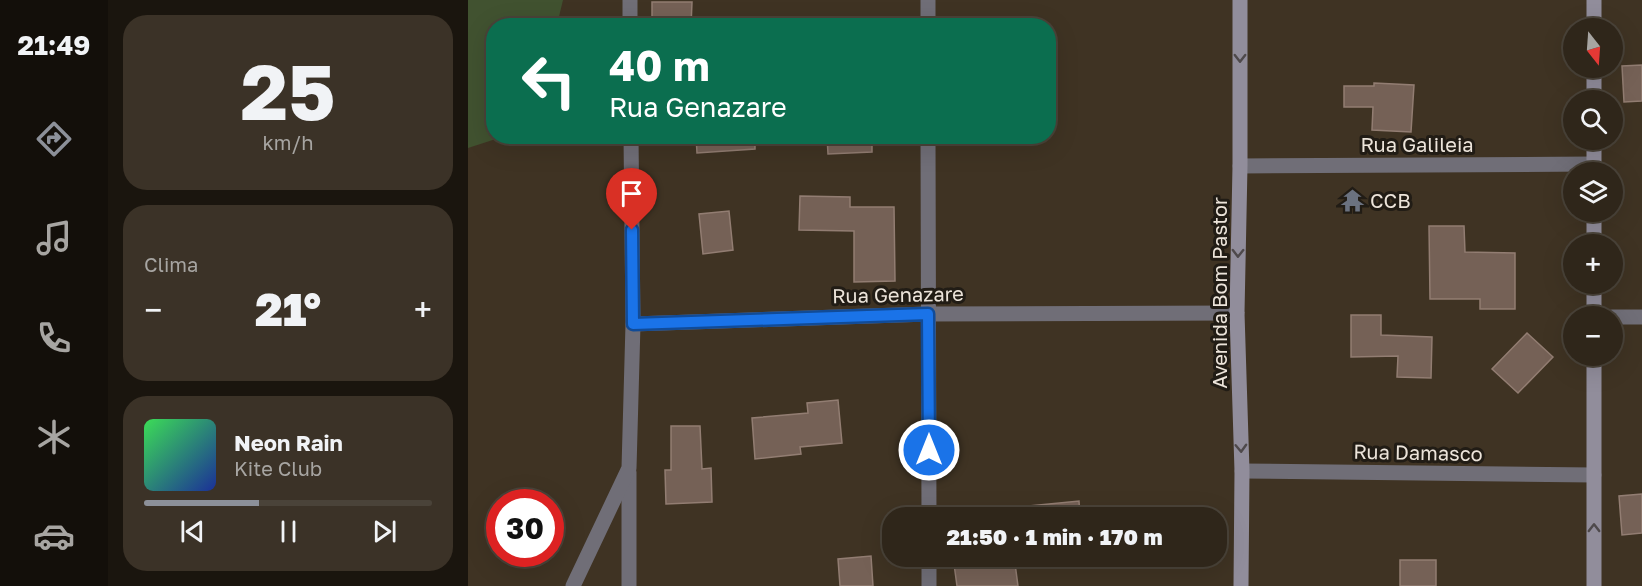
<!DOCTYPE html>
<html lang="pt">
<head>
<meta charset="utf-8">
<style>
	:root { --surface:#2f261a; --page:#3b3227; --text:#f1f3f6; --muted:#a7a5a2; --line:#4a4339; --accent:#8c9099 }
	body { margin:0; font-family:"Golos Text",sans-serif; background:var(--page); color:var(--text); height:100vh; display:flex; flex-direction:column; font-size:22px; white-space:nowrap }
	* { box-sizing:border-box; margin:0 }
	p { font-size:20px; color:var(--muted) }
	.icon { flex:none; width:33px; height:33px; fill:none; stroke:currentColor; stroke-width:2; stroke-linecap:round; stroke-linejoin:round }
	.map { position:relative; flex:1; overflow:hidden }
	.side { display:flex; flex-direction:column; gap:15px; padding:15px; background:#1a150e; width:360px }
	.side>* { flex:none }
	.hud { position:absolute; left:18px; top:18px; width:570px; height:126px; border-radius:24px; box-shadow:0 6px 24px #0002,0 0 0 2px var(--line); background:#0b6e4f; color:#fff; overflow:hidden }
	.needle { width:39px; rotate:163deg }
	.tools { position:absolute; left:1095px; top:18px; display:grid; gap:12px }
	.tools a { display:grid; place-items:center; width:60px; height:60px; border-radius:50%; background:var(--surface); box-shadow:0 6px 24px #0002,0 0 0 2px var(--line); font-size:30px }
	.speed { position:absolute; left:18px; top:489px; display:flex; gap:12px; font-size:30px; font-weight:700; text-align:center }
	.speed>* { display:grid; place-content:center; width:78px; height:78px; border-radius:50%; background:var(--surface); box-shadow:0 6px 24px #0002,0 0 0 2px var(--line); line-height:1 }
	.speed .limit { border:9px solid #d22; background:#fff; color:#111 }
	.pin { position:absolute; display:grid; place-items:center; width:51px; height:51px; color:#fff; margin:-62px -26px; border-radius:50% 50% 50% 0; rotate:-45deg; box-shadow:0 0 6px #0007 }
	.pin .icon { rotate:45deg }
	.me { position:absolute; width:66px; margin:-33px; rotate:0deg; stroke-linejoin:round; filter:drop-shadow(0 0 4px #0008) }
	.turn { display:flex; align-items:center; gap:21px; height:126px; padding:0 24px; font-size:27px }
	.turn .icon { width:78px; height:78px; stroke-width:2.5 }
	.turn b { display:block; font-size:42px; line-height:51px }
	.big { font-size:45px; font-weight:800; line-height:1.1 }
	.side .card { flex:1; display:flex; flex-direction:column; justify-content:center; gap:9px; min-width:0; padding:0 21px; border-radius:24px; background:var(--page) }
	.side .dial { align-items:center; gap:0 }
	.dial b { font-size:78px; line-height:1 }
	.song { display:flex; align-items:center; gap:18px }
	.cover { width:72px; height:72px; border-radius:9px; background:linear-gradient(135deg,hsl(130 70% 55%),hsl(230 70% 35%)) }
	.played { height:6px; border-radius:3px; background:linear-gradient(90deg,var(--accent) 40%,var(--line) 40%) }
	.keys { display:flex; justify-content:space-around; direction:ltr }
	.heat { display:flex; justify-content:space-between; align-items:center; font-size:33px; direction:ltr }
	.trip { position:absolute; left:414px; top:507px; width:345px; height:60px; border-radius:24px; background:var(--surface); box-shadow:0 6px 24px #0002,0 0 0 2px var(--line); font-weight:800; line-height:60px; text-align:center }
	main { display:flex; flex:1; min-height:0 }
	.dock { display:flex; flex-direction:column; width:108px; justify-content:space-around; align-items:center; background:#130f0a; color:var(--muted) }
	.dock .icon { width:42px; height:42px }
	.dock .current { color:var(--accent) }
	.dock b { font-size:27px; color:var(--text) }
	.map>svg:first-child { display:block }
	.green { fill:#415230 }
	.building { fill:#756156; stroke:#927d72; stroke-width:1.5 }
	.lines { fill:none; stroke-linecap:round; stroke-linejoin:round }
	.street { stroke:#706e77; stroke-width:15 }
	.secondary { stroke:#918d9b; stroke-width:15 }
	.oneway { stroke:#4e494b }
	.route-casing { stroke:#114b97; stroke-width:15 }
	.route { stroke:#1a73e8; stroke-width:10 }
	.labels { text-anchor:middle; dominant-baseline:central; stroke-width:6; stroke-linejoin:round; paint-order:stroke }
	.street-label { font-size:20px; fill:#ece4da; stroke:#211c15 }
	.poi-label { font-size:20px; fill:#ece4da; stroke:#211c15; text-anchor:start }
</style>
</head>
<body>
<main>
<nav class="dock">
<b>21:49</b>
<svg class="icon current" aria-label="directions" viewBox="0 0 24 24"><path d="M12 3l9 9-9 9-9-9zM9 14v-3h6M13 9l2 2-2 2"/></svg>
<svg class="icon" aria-label="music" viewBox="0 0 24 24"><path d="M9 18V5l10-2v13"/><circle cx="6" cy="18" r="3"/><circle cx="16" cy="16" r="3"/></svg>
<svg class="icon" aria-label="phone" viewBox="0 0 24 24"><path d="M5 4h4l2 5-3 2q2 4 5 5l2-3 5 2v4C11 20 4 13 5 4z"/></svg>
<svg class="icon" aria-label="climate" viewBox="0 0 24 24"><path d="M12 3v18M4 7l16 10M4 17L20 7"/></svg>
<svg class="icon" aria-label="car" viewBox="0 0 24 24"><path d="M5 17H2v-5l4-1 3-4h7l3 4 3 1v5h-3M9 17h6M6 11h13"/><circle cx="7" cy="17" r="2"/><circle cx="17" cy="17" r="2"/></svg>
</nav>
<section class="side">
<div class="card dial"><b>25</b><p>km/h</p></div>
<div class="card"><p>Clima</p>
<div class="heat"><a>−</a><b class="big">21°</b><a>+</a></div>
</div>
<div class="card">
<div class="song"><i class="cover"></i><div><b>Neon Rain</b><p>Kite Club</p></div></div>
<div class="played"></div>
<div class="keys"><svg class="icon" aria-label="previous" viewBox="0 0 24 24"><path d="M18 5L8 12l10 7zM5 5v14"/></svg><svg class="icon" aria-label="pause" viewBox="0 0 24 24"><path d="M8 5v14M16 5v14"/></svg><svg class="icon" aria-label="next" viewBox="0 0 24 24"><path d="M6 5l10 7-10 7zM19 5v14"/></svg></div>
</div>
</section>
<div class="map">
<svg width="1174" height="586" viewBox="0 0 1174 586">
	<rect width="100%" height="100%" fill="#3f3323"/>
	<polygon class="green" points="0,0 95,0 89,25 26,26 26,136 34,137 0,148"/>
	<g class="building">
		<polygon points="184,2 224,2 223,26 184,26"/>
		<polygon points="1174,65 1174,101 1156,102 1154,66"/>
		<polygon points="906,83 946,85 943,132 904,130 905,107 876,107 876,86 906,86"/>
		<polygon points="228,136 287,136 287,149 229,153"/>
		<polygon points="359,136 404,136 404,152 360,154"/>
		<polygon points="332,196 382,197 382,207 426,207 427,281 386,282 386,231 331,230"/>
		<polygon points="261,211 265,250 235,254 231,214"/>
		<polygon points="961,226 996,226 997,252 1047,253 1047,309 1012,309 1012,299 962,299"/>
		<polygon points="883,315 913,315 913,335 964,337 963,378 929,377 930,356 883,357"/>
		<polygon points="1059,333 1085,357 1050,393 1024,369"/>
		<polygon points="370,400 374,443 332,447 333,454 287,459 284,418 340,413 339,403"/>
		<polygon points="203,426 232,426 234,469 243,468 244,502 198,504 197,470 203,470"/>
		<polygon points="1174,494 1174,533 1154,535 1151,496"/>
		<polygon points="611,501 612,518 561,518 561,506"/>
		<polygon points="403,556 405,586 372,586 370,559"/>
		<polygon points="546,556 550,586 489,586 486,564"/>
		<rect x="932" y="560" width="36" height="26"/>
	</g>
	<g class="lines">
		<g class="street">
			<polyline points="162,0 162,26"/>
			<polyline points="460,0 460,26"/>
			<polyline points="460,136 461,518"/>
			<polyline points="772,166 1126,164"/>
			<polyline points="1144,317 1174,317"/>
			<polyline points="165,324 460,314 769,313"/>
			<polyline points="774,471 1126,475"/>
			<polyline points="161,472 161,586"/>
			<polyline points="461,556 461,586"/>
			<polyline points="105,586 161,468 165,324 163,136"/>
		</g>
		<g class="secondary">
			<polyline points="772,0 772,166 769,313 774,471 773,586"/>
			<polyline points="1126,28 1126,0"/>
			<polyline points="1126,100 1126,68"/>
			<polyline points="1126,172 1126,140"/>
			<polyline points="1126,212 1126,244"/>
			<polyline points="1126,284 1126,316"/>
			<polyline points="1126,586 1126,356"/>
		</g>
	</g>
	<defs><path id="oneway-chevron" d="M-2-3.5L2.5 0L-2 3.5" fill="none" stroke-width="1.6" stroke-linecap="round" stroke-linejoin="round" transform="scale(1.5)"/></defs>
	<g class="oneway">
		<use href="#oneway-chevron" transform="translate(772 58) rotate(90)"/>
		<use href="#oneway-chevron" transform="translate(770 253) rotate(91)"/>
		<use href="#oneway-chevron" transform="translate(773 448) rotate(88)"/>
		<use href="#oneway-chevron" transform="translate(1126 528) rotate(-90)"/>
	</g>
	<g class="lines">
		<defs>
			<polyline id="route" points="164,230 165,324 460,314 461,450"/>
		</defs>
		<use href="#route" class="route-casing"/>
		<use href="#route" class="route"/>
	</g>
	<defs>
		<symbol id="temple-bare" viewBox="-9 -9 18 18"><path d="M0-6L5-2H3V0L6.5 2.5H4V6H1.5V3h-3V6H-4V2.5H-6.5L-3 0V-2H-5Z" fill="#6b7280" stroke="#211c15" stroke-width="2.5" paint-order="stroke"/></symbol>
	</defs>
	<g fill-rule="evenodd">
		<use href="#temple-bare" x="868" y="184" width="33" height="33"/>
	</g>
	<g class="labels">
		<g class="street-label">
			<text x="949" y="144">Rua Galileia</text>
			<text transform="translate(751 293) rotate(-90)">Avenida Bom Pastor</text>
			<text transform="translate(430 294) rotate(-1)">Rua Genazare</text>
			<text transform="translate(950 452) rotate(1)">Rua Damasco</text>
		</g>
		<g class="poi-label">
			<text x="902" y="200">CCB</text>
		</g>
	</g>
</svg>
<div class="tools">
<a><svg class="needle" viewBox="-14 -14 28 28"><path d="M0-13l5 13h-10z" fill="#e53935"/><path d="M0 13l5-13h-10z" fill="#a7a5a2"/></svg></a>
<a><svg class="icon" aria-label="search" viewBox="0 0 24 24"><circle cx="10" cy="10" r="6"/><path d="M15 15l6 6"/></svg></a>
<a><svg class="icon" aria-label="layers" viewBox="0 0 24 24"><path d="M12 4l9 5-9 5-9-5zM3 14l9 5 9-5"/></svg></a>
<a>+</a>
<a>−</a>
</div>
<div class="speed"><div class="limit">30</div></div>
<div class="pin" style="left:164px;top:230px;background:#d93025"><svg class="icon" aria-label="arrive" viewBox="0 0 24 24"><path d="M6 21V4h12l-3 4 3 4H6"/></svg></div>
<svg class="me" style="left:461px;top:450px" viewBox="-20 -20 40 40"><circle r="17" fill="#1a73e8" stroke="#fff" stroke-width="3"/><path d="M0-11L8 9 0 5-8 9z" fill="#fff"/></svg>
<div class="trip">21:50 · 1 min · 170 m</div>
<div class="hud">
<div class="turn"><svg class="icon" aria-label="left" viewBox="0 0 24 24"><path d="M17 20v-9H6M10 6l-5 5 5 5"/></svg><div><b>40 m</b>Rua Genazare</div></div>
</div>
</div>
</main>
</body>
</html>
